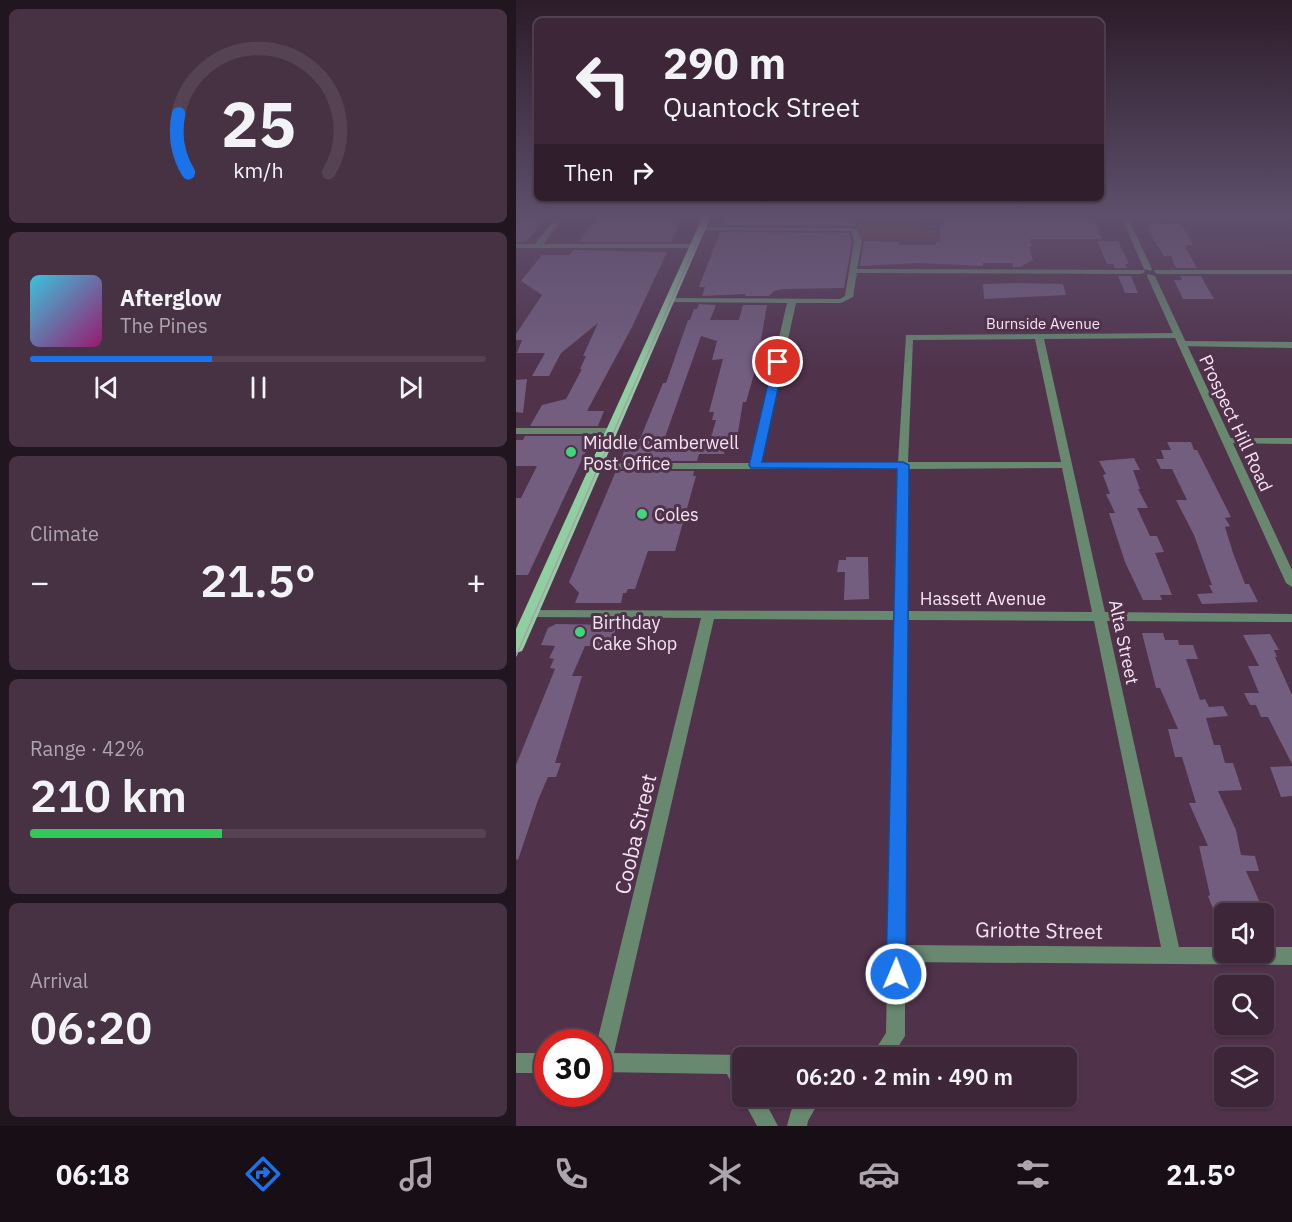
<!DOCTYPE html>
<html lang="en">
<head>
<meta charset="utf-8">
<style>
	:root { --surface:#3c2638; --page:#473243; --text:#f1f3f6; --muted:#aca5ae; --line:#554353; --accent:#1a73e8 }
	body { margin:0; font-family:"IBM Plex Sans",sans-serif; background:var(--page); color:var(--text); height:100vh; display:flex; flex-direction:column; font-size:22px; white-space:nowrap }
	* { box-sizing:border-box; margin:0 }
	p { font-size:20px; color:var(--muted) }
	.icon { flex:none; width:33px; height:33px; fill:none; stroke:currentColor; stroke-width:2; stroke-linecap:round; stroke-linejoin:round }
	.map { position:relative; flex:1; overflow:hidden }
	.details { display:flex; flex-direction:column; gap:9px; padding:9px; background:#21151f; width:516px }
	.details>* { flex:none }
	.banner { position:absolute; left:18px; top:18px; width:570px; height:183px; border-radius:9px; box-shadow:0 2px 4px #0004,0 0 0 2px var(--line); background:#3c2638; color:var(--text); overflow:hidden }
	.controls { position:absolute; left:698px; top:903px; display:grid; gap:12px }
	.controls a { display:grid; place-items:center; width:60px; height:60px; border-radius:9px; background:var(--surface); box-shadow:0 2px 4px #0004,0 0 0 2px var(--line); font-size:30px }
	.speed { position:absolute; left:18px; top:1029px; display:flex; gap:12px; font-size:30px; font-weight:700; text-align:center }
	.speed>* { display:grid; place-content:center; width:78px; height:78px; border-radius:50%; background:var(--surface); box-shadow:0 2px 4px #0004,0 0 0 2px var(--line); line-height:1 }
	.speed .limit { border:9px solid #d22; background:#fff; color:#111 }
	.pin { position:absolute; display:grid; place-items:center; width:51px; height:51px; color:#fff; margin:-26px; border:3px solid #fff; border-radius:50%; box-shadow:0 2px 6px #0007 }
	.me { position:absolute; width:66px; margin:-33px; rotate:1deg; stroke-linejoin:round; filter:drop-shadow(0 0 4px #0008) }
	.turn { display:flex; align-items:center; gap:21px; height:126px; padding:0 30px; font-size:27px }
	.turn .icon { width:78px; height:78px; stroke-width:2.5 }
	.turn b { display:block; font-size:42px; line-height:51px }
	.then { display:flex; align-items:center; height:57px; padding:0 30px; background:#0003; gap:12px; font-size:22px }
	.big { font-size:45px; font-weight:600; line-height:1.1 }
	.details .tile { flex:1; display:flex; flex-direction:column; justify-content:center; gap:9px; min-width:0; padding:0 21px; border-radius:9px; background:var(--page) }
	.details .dial { align-items:center; gap:0 }
	.dial svg { height:156px; overflow:visible; fill:none; stroke:var(--line); stroke-width:7; stroke-linecap:round; text-anchor:middle }
	.dial text { fill:var(--text); stroke:none }
	.song { display:flex; align-items:center; gap:18px }
	.cover { width:72px; height:72px; border-radius:9px; background:linear-gradient(135deg,hsl(190 70% 55%),hsl(320 70% 35%)) }
	.played { height:6px; border-radius:3px; background:linear-gradient(90deg,var(--accent) 40%,var(--line) 40%) }
	.keys { display:flex; justify-content:space-around; direction:ltr }
	.heat { display:flex; justify-content:space-between; align-items:center; font-size:33px; direction:ltr }
	.charge { height:9px; border-radius:4px; background:linear-gradient(90deg,#34c759 42%,var(--line) 0) }
	.trip { position:absolute; left:216px; top:1047px; width:345px; height:60px; border-radius:9px; background:var(--surface); box-shadow:0 2px 4px #0004,0 0 0 2px var(--line); font-weight:600; line-height:60px; text-align:center }
	.tab-bar { display:flex; height:96px; justify-content:space-around; align-items:center; background:#180f16; color:var(--muted) }
	.tab-bar .icon { width:42px; height:42px }
	.tab-bar .selected { color:var(--accent) }
	.tab-bar b { font-size:27px; color:var(--text) }
	main { display:flex; flex:1; min-height:0 }
	.map>svg:first-child { display:block }
	.green { fill:#703a2f }
	.building { fill:#735e80; fill-rule:evenodd }
	.lines { fill:none; stroke-linecap:round; stroke-linejoin:round }
	.minor { fill:#688870; fill-rule:evenodd }
	.tertiary { fill:#688870; fill-rule:evenodd }
	.primary { fill:#8ed0a0; fill-rule:evenodd }
	.tram { stroke:#b29bae; stroke-width:1.5 }
	.route { fill:#1a73e8; stroke:#114b97; stroke-width:1.5 }
	.poi-dot { fill:#40d77c; stroke:#50324b; stroke-width:2 }
	.labels { text-anchor:middle; dominant-baseline:central; stroke-width:6; stroke-linejoin:round; paint-order:stroke }
	.far-street-label { font-size:15px; fill:#f6e3f2; stroke:#50324b }
	.street-label { font-size:18px; fill:#f6e3f2; stroke:#50324b }
	.poi-label { font-size:18px; fill:#f6e3f2; stroke:#50324b; text-anchor:start }
	.near-street-label { font-size:21px; fill:#f6e3f2; stroke:#50324b }
</style>
</head>
<body>
<main>
<section class="details">
<div class="tile dial"><svg viewBox="0 0 100 80">
<path d="M14 69A42 42 0 1 1 86 69"/>
<path d="M14 69A42 42 0 0 1 9 39" stroke="#1a73e8"/>
<text x="50" y="56" font-size="32" font-weight="700">25</text>
<text x="50" y="72" font-size="11">km/h</text>
</svg></div>
<div class="tile">
<div class="song"><i class="cover"></i><div><b>Afterglow</b><p>The Pines</p></div></div>
<div class="played"></div>
<div class="keys"><svg class="icon" aria-label="previous" viewBox="0 0 24 24"><path d="M18 5L8 12l10 7zM5 5v14"/></svg><svg class="icon" aria-label="pause" viewBox="0 0 24 24"><path d="M8 5v14M16 5v14"/></svg><svg class="icon" aria-label="next" viewBox="0 0 24 24"><path d="M6 5l10 7-10 7zM19 5v14"/></svg></div>
</div>
<div class="tile"><p>Climate</p>
<div class="heat"><a>−</a><b class="big">21.5°</b><a>+</a></div>
</div>
<div class="tile"><p>Range · 42%</p><b class="big">210 km</b><div class="charge"></div></div>
<div class="tile"><p>Arrival</p><b class="big">06:20</b></div>
</section>
<div class="map">
<svg width="776" height="1126" viewBox="0 0 776 1126">
	<rect width="100%" height="100%" fill="#50324b"/>
	<polygon class="green" points="343,214 406,214 408,230 420,230 421,239 341,239"/>
	<g class="building">
		<polygon points="83,214 167,214 155,242 63,242"/>
		<polygon points="209,214 340,214 339,226 206,225"/>
		<polygon points="486,214 578,218 586,239 514,239 516,246 513,247 517,260 504,267 497,267 497,263 467,263 467,266 402,263 344,266 348,241 383,242 383,245 420,245 420,242 424,242 424,226 428,226 428,217 487,217"/>
		<polygon points="30,218 10,242 0,242 0,219"/>
		<polygon points="633,223 665,224 675,240 677,245 670,245 671,247 669,247 681,268 660,268 655,256 648,256 638,240 633,230 635,229"/>
		<polygon points="204,232 333,233 336,241 328,288 267,289 258,291 253,296 229,296 230,294 186,296 189,287 183,287"/>
		<polygon points="581,241 602,241 613,264 609,264 611,268 599,268 597,264 591,264"/>
		<polygon points="57,250 151,252 116,327 71,411 88,411 82,426 14,426 26,405 50,399 66,369 64,369 70,356 67,356 82,323 45,353 33,376 16,376 29,353 1,353 6,340 0,340 0,334 26,295 5,281 26,255 54,255"/>
		<polygon points="602,276 615,276 622,293 609,293"/>
		<polygon points="664,276 685,276 698,299 667,299 658,280 666,280"/>
		<polygon points="500,283 547,284 550,295 468,299 467,284"/>
		<path d="M183,304L200,305L194,320H223L227,305H251L239,374H238L230,402H227L221,438H218L216,446H210L208,454H183L181,461H105L108,451H105L109,439H124L147,383H150L172,320H174L178,309H181ZM185,336L201,341L196,360L207,359L193,412H198L196,420H200L194,441H185L182,449L144,451Z"/>
		<polygon points="11,379 7,413 0,412 0,380"/>
		<polygon points="9,436 77,436 12,575 0,575 0,498 5,498 21,466 0,466 0,440 7,440"/>
		<polygon points="651,442 675,442 678,450 681,450 715,517 709,518 714,526 709,527 717,553 729,584 733,584 742,602 686,604 681,594 697,593 693,585 696,585 678,535 660,500 671,500 656,469 645,469 640,459 648,459 645,450 655,450"/>
		<polygon points="618,458 624,470 617,470 624,489 622,489 632,508 621,508 634,536 641,536 648,552 639,553 656,595 644,595 646,600 627,600 609,562 593,513 599,513 590,494 594,494 587,475 590,474 583,461"/>
		<polygon points="100,471 178,471 177,476 180,476 159,551 132,551 119,589 112,589 110,593 107,593 105,603 59,603 63,593 53,582"/>
		<polygon points="330,557 352,557 353,599 328,600 329,572 321,572 323,560 330,560"/>
		<polygon points="40,624 101,625 94,646 69,646 56,676 66,676 39,763 45,763 40,777 32,777 22,800 2,860 0,859 0,765 39,669 34,668 38,659 33,658 39,646 25,645 32,628"/>
		<polygon points="626,633 647,633 649,640 662,640 663,645 677,645 682,659 670,659 684,700 689,699 693,707 707,706 712,716 690,718 698,745 704,745 709,763 717,763 726,790 702,791 720,830 725,855 739,856 743,871 730,871 749,914 708,914 708,936 692,896 694,895 683,846 692,846 673,803 680,803 666,757 659,757 652,729 662,729 644,688 640,688"/>
		<polygon points="754,634 763,650 758,650 761,657 759,657 776,695 776,764 752,717 745,717 740,705 734,705 728,693 743,693 732,666 743,666 727,635"/>
		<polygon points="776,766 776,796 765,797 754,767"/>
	</g>
	<g class="lines">
		<g class="minor">
			<polygon points="43,214 50,214 25,248 19,248 19,244"/>
			<polygon points="609,216 776,216 776,220 607,219 607,217"/>
			<path d="M184,227L340,228L346,241L341,269L628,270L629,272L625,274L341,273L337,297L325,303H280L245,462H382L390,335L665,333L666,335L662,338L528,339L589,612L776,614V622L591,621L663,947H708V952H747V947H776V965L389,962V1036L375,1058H354L370,1033L378,620L198,619L98,1053L226,1055L231,1058H226V1096H246L262,1126H241L225,1096L226,1093L219,1090L211,1074L82,1072L81,1042L185,618L15,617L9,613L10,610L379,611L382,469H80L75,466L80,463H234L271,303L153,302L149,300L150,298L324,299L329,296L338,241L335,231L182,230L180,229ZM519,339L545,462H392L397,340ZM546,468L576,612L391,611L392,469ZM391,620L578,621L645,947L389,945Z"/>
			<polygon points="666,341 776,342 776,348 663,346 662,344"/>
			<polygon points="0,428 95,428 100,431 95,434 0,434"/>
			<polygon points="711,438 776,438 776,444 707,443 707,439"/>
			<rect x="0" y="1053" width="32" height="20"/>
			<polygon points="284,1096 306,1096 292,1121 291,1126 271,1126 275,1111"/>
		</g>
		<g class="tertiary">
			<polygon points="604,214 610,214 636,269 635,271 628,269"/>
			<polygon points="0,244 177,244 181,246 177,248 0,248"/>
			<polygon points="639,270 776,270 776,274 642,274 638,272"/>
			<polygon points="632,274 639,276 776,570 776,587 770,583 631,276"/>
		</g>
		<polygon class="primary" points="188,214 196,214 8,647 6,651 0,653 0,629"/>
		<polyline class="tram" points="0,656 193,214"/>
	</g>
	<linearGradient id="sky" x2="0" y2="1"><stop stop-color="#2c1c29"/><stop offset="0.58" stop-color="#5e4f6c"/><stop offset="1" stop-color="#5e4f6c" stop-opacity="0"/></linearGradient>
	<rect width="776" height="372" fill="url(#sky)"/>
	<polygon class="route" points="262,359 268,362 246,462 387,462 393,465 390,974 387,981 380,984 373,981 370,974 381,469 235,468 233,465 257,362"/>
	<g class="poi-dot">
		<circle cx="55" cy="452" r="6"/>
		<circle cx="126" cy="514" r="6"/>
		<circle cx="64" cy="632" r="6"/>
	</g>
	<g class="labels">
		<g class="far-street-label">
			<text x="527" y="323">Burnside Avenue</text>
		</g>
		<g class="street-label">
			<text transform="translate(720 423) rotate(65)">Prospect Hill Road</text>
			<text x="467" y="598">Hassett Avenue</text>
			<text transform="translate(608 642) rotate(78)">Alta Street</text>
		</g>
		<g class="poi-label">
			<text x="67" y="442">Middle Camberwell<tspan x="67" dy="21">Post Office</tspan></text>
			<text x="138" y="514">Coles</text>
			<text x="76" y="622">Birthday<tspan x="76" dy="21">Cake Shop</tspan></text>
		</g>
		<g class="near-street-label">
			<text transform="translate(119 834) rotate(-77)">Cooba Street</text>
			<text transform="translate(523 930) rotate(1)">Griotte Street</text>
		</g>
	</g>
</svg>
<div class="controls">
<a><svg class="icon" aria-label="sound" viewBox="0 0 24 24"><path d="M4 9h4l5-4v14l-5-4H4zM17 9q2 3 0 6"/></svg></a>
<a><svg class="icon" aria-label="search" viewBox="0 0 24 24"><circle cx="10" cy="10" r="6"/><path d="M15 15l6 6"/></svg></a>
<a><svg class="icon" aria-label="layers" viewBox="0 0 24 24"><path d="M12 4l9 5-9 5-9-5zM3 14l9 5 9-5"/></svg></a>
</div>
<div class="speed"><div class="limit">30</div></div>
<div class="pin" style="left:262px;top:362px;background:#d93025"><svg class="icon" aria-label="arrive" viewBox="0 0 24 24"><path d="M6 21V4h12l-3 4 3 4H6"/></svg></div>
<svg class="me" style="left:380px;top:974px" viewBox="-20 -20 40 40"><circle r="17" fill="#1a73e8" stroke="#fff" stroke-width="3"/><path d="M0-11L8 9 0 5-8 9z" fill="#fff"/></svg>
<div class="trip">06:20 · 2 min · 490 m</div>
<div class="banner">
<div class="turn"><svg class="icon" aria-label="left" viewBox="0 0 24 24"><path d="M17 20v-9H6M10 6l-5 5 5 5"/></svg><div><b>290 m</b>Quantock Street</div></div>
<div class="then">Then<svg class="icon" aria-label="right" viewBox="0 0 24 24"><path d="M7 20v-9h11M14 6l5 5-5 5"/></svg></div>
</div>
</div>
</main>
<nav class="tab-bar">
<b>06:18</b>
<svg class="icon selected" aria-label="directions" viewBox="0 0 24 24"><path d="M12 3l9 9-9 9-9-9zM9 14v-3h6M13 9l2 2-2 2"/></svg>
<svg class="icon" aria-label="music" viewBox="0 0 24 24"><path d="M9 18V5l10-2v13"/><circle cx="6" cy="18" r="3"/><circle cx="16" cy="16" r="3"/></svg>
<svg class="icon" aria-label="phone" viewBox="0 0 24 24"><path d="M5 4h4l2 5-3 2q2 4 5 5l2-3 5 2v4C11 20 4 13 5 4z"/></svg>
<svg class="icon" aria-label="climate" viewBox="0 0 24 24"><path d="M12 3v18M4 7l16 10M4 17L20 7"/></svg>
<svg class="icon" aria-label="car" viewBox="0 0 24 24"><path d="M5 17H2v-5l4-1 3-4h7l3 4 3 1v5h-3M9 17h6M6 11h13"/><circle cx="7" cy="17" r="2"/><circle cx="17" cy="17" r="2"/></svg>
<svg class="icon" aria-label="filters" viewBox="0 0 24 24"><path d="M4 7h16M4 17h16"/><circle cx="9" cy="7" r="2"/><circle cx="15" cy="17" r="2"/></svg>
<b>21.5°</b>
</nav>
</body>
</html>
